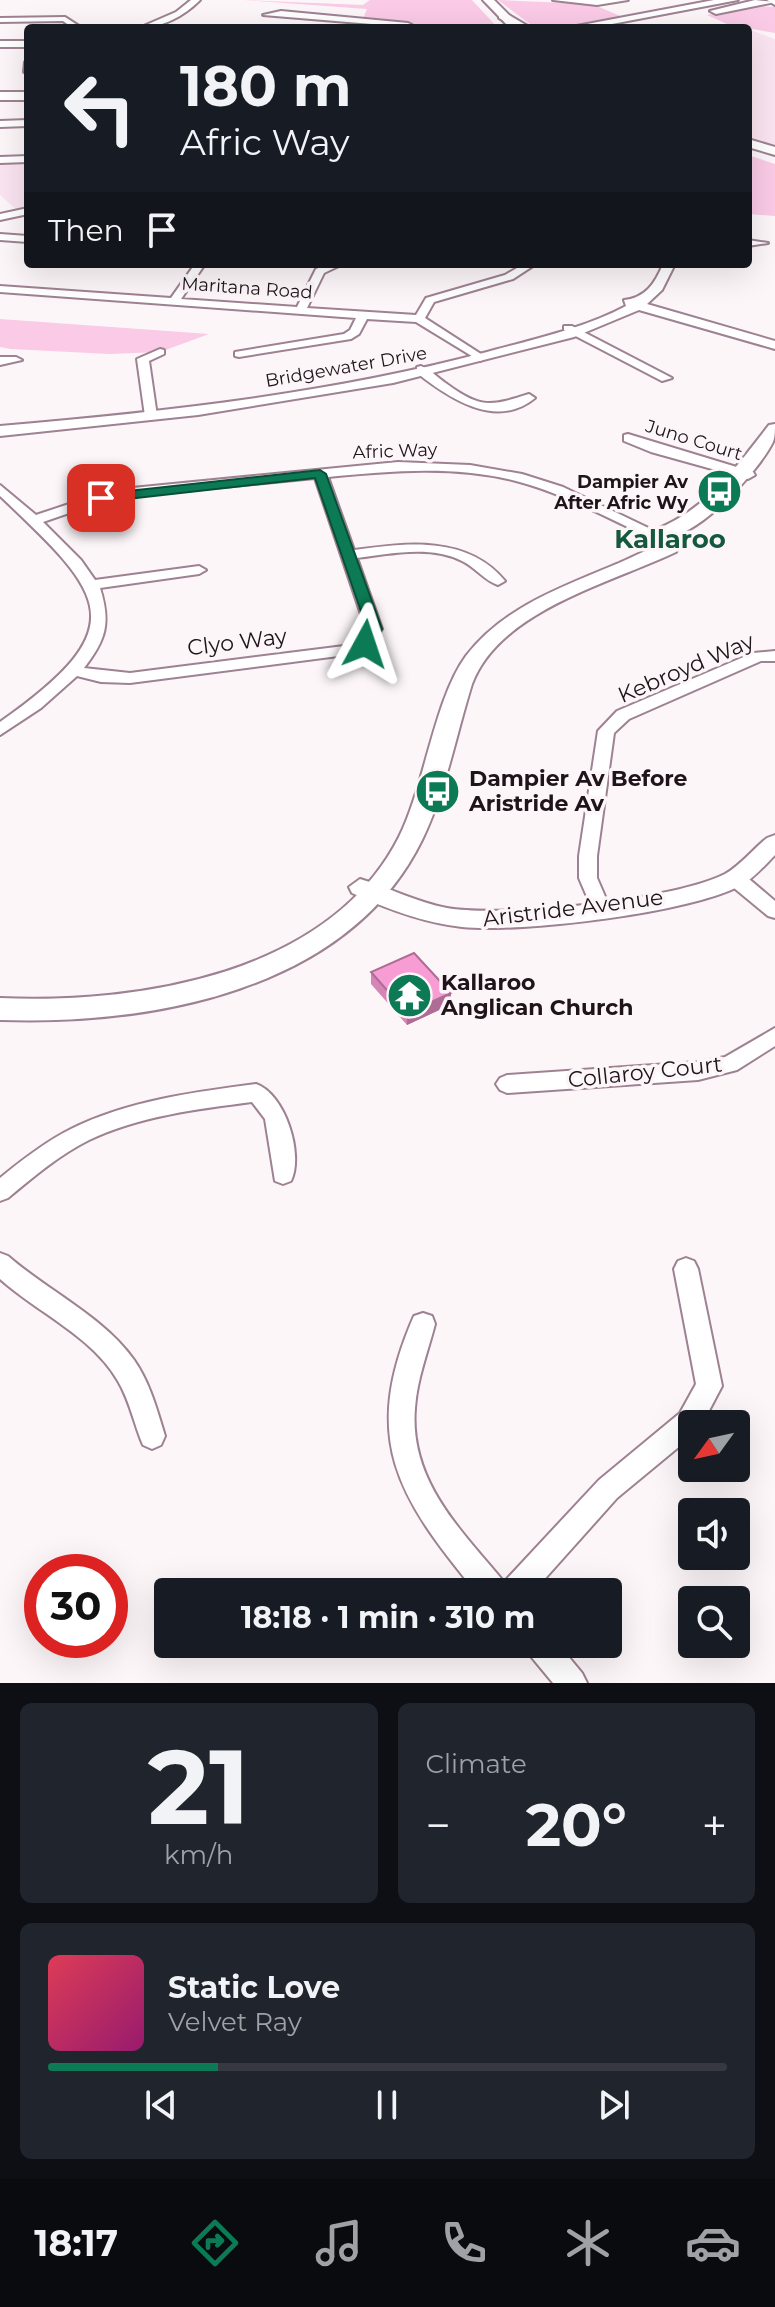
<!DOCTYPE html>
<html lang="en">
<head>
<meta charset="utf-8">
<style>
	:root { --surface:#171b24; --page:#20242c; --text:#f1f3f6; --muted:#9ea1a6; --line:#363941; --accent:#0c7a55 }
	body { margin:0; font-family:Montserrat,sans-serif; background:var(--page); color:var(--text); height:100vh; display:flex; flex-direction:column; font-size:30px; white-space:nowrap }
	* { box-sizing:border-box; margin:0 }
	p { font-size:26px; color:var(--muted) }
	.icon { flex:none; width:44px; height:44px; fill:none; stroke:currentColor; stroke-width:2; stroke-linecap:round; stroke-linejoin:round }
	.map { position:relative; height:1683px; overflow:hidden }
	.sheet { display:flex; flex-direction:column; gap:20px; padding:20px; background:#0d0f14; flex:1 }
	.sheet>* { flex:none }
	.banner { position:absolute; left:24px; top:24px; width:728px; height:244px; border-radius:8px; box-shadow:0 8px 32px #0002; background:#171b24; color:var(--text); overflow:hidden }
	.needle { width:52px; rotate:237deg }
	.buttons { position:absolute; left:678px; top:1410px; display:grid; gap:16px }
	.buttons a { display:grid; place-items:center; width:72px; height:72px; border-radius:8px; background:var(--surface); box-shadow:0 8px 32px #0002; font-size:40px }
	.speed { position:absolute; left:24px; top:1554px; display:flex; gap:16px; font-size:40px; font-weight:700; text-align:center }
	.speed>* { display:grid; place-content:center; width:104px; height:104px; border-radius:50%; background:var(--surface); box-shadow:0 8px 32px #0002; line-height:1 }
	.speed .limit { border:12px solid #d22; background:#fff; color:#111 }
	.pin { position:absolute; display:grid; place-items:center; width:68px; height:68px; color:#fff; margin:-34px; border-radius:16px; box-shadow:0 4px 12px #0006 }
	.me { position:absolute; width:88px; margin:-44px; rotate:5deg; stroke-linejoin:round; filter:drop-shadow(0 0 6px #0008) }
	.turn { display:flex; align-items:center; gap:28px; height:168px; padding:0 24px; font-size:36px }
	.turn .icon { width:104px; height:104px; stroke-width:2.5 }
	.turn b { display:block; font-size:56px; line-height:68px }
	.then { display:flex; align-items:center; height:76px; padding:0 24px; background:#0003; gap:16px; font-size:30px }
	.big { font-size:60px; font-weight:700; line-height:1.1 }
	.sheet .widget { flex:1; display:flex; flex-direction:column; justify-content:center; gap:12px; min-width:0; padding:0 28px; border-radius:12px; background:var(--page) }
	.sheet .dial { align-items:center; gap:0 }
	.dial b { font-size:104px; line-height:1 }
	.song { display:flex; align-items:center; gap:24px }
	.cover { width:96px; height:96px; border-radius:12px; background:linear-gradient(135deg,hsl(350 70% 55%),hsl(320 70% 35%)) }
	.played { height:8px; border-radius:4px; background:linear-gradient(90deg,var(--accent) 25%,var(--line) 25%) }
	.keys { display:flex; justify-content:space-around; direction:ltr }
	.heat { display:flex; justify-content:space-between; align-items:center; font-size:44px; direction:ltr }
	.sheet .tiles { flex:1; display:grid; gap:20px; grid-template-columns:1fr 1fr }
	.widget:last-child { grid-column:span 2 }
	.trip { position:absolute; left:154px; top:1578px; width:468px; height:80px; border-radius:8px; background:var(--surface); box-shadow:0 8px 32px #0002; font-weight:700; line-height:80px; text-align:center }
	.menu { display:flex; height:128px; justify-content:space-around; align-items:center; background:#090b0e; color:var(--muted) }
	.menu .icon { width:56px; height:56px }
	.menu .on { color:var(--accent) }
	.menu b { font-size:36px; color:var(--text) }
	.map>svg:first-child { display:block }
	.built { fill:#fbe4f1 }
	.green { fill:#facae6 }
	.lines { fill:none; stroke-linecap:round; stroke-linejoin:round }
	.minor-casing { stroke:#9e8292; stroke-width:4 }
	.tertiary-casing { stroke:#9e8292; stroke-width:4 }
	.secondary-casing { stroke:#9e8292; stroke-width:4 }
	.primary-casing { stroke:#9e8292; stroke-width:4 }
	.trunk-casing { stroke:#9e8292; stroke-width:4 }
	.minor { fill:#fff; fill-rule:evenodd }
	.tertiary { fill:#fff; fill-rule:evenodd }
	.secondary { fill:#fff; fill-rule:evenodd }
	.primary { fill:#fff; fill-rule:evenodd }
	.trunk { fill:#fff; fill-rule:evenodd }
	.wall { fill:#d586b6 }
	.shaded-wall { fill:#ae6d94 }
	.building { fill:#f89cd4; stroke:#ae6d94; stroke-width:2 }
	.route { fill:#0c7a55; stroke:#084f37; stroke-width:2 }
	.labels { text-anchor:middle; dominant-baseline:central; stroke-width:7; stroke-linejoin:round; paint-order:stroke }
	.far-street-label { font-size:18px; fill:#1e141a; stroke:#fcf6f9 }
	.far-poi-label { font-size:18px; font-weight:bold; fill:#1e141a; stroke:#fcf6f9; text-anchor:end }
	.street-label { font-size:22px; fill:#1e141a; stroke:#fcf6f9 }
	.poi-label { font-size:22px; font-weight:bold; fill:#1e141a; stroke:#fcf6f9; text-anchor:start }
	.far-district-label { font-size:26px; font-weight:bold; fill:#14583e; stroke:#fcf6f9 }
</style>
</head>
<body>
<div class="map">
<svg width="775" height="1683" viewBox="0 0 775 1683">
	<rect width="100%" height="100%" fill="#fcf6f9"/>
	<g class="built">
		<polygon points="748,29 775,39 775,147 748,139"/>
		<polygon points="0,162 28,162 28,206 16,209 0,195"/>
	</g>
	<g class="green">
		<polygon points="243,0 363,5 370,0 472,0 498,28 410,28 363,19 367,9"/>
		<polygon points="498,0 592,4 625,18 556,28 531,25"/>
		<polygon points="756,6 775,7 775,33 729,25 707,15"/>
		<polygon points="748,155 775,164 775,216 748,214"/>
		<polygon points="0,319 209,334 160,352 109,354 11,349 0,347"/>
	</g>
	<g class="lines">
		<defs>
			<g id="minor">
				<polygon points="553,0 628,0 597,5"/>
				<polygon points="281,11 408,23 412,25 408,27 263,15"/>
				<polygon points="65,17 82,28 73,28 63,21 0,22 0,18"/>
				<polygon points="25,62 28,62 28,74 24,72"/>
				<polygon points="28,120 28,126 0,127 0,121"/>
				<polygon points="28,208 28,214 0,220 0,214"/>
				<polygon points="0,234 28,236 28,242 0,240"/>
				<polygon points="748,240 768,243 748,246"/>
				<polygon points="195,264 205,264 181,299 297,307 316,269 329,264 343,264 324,273 307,308 416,315 426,298 505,275 524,264 536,264 513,279 434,302 425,318 484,356 486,358 480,361 416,322 367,319 359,334 351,339 239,357 235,356 235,352 344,334 350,330 356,318 0,292 0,286 171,298"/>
				<polygon points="564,326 572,326 672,378 662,381 564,330"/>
				<polygon points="160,349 164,350 164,354 149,361 157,416 151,420 145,416 137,359"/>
				<polygon points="0,357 16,357 22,360 0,365"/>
				<path d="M421,366C431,370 438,378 447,384C481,409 491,406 529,394L535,398C496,430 449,398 417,373V367Z"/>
				<polygon points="628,434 753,472 755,475 748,479 651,452 624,441 624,435"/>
				<path d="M398,462L470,465L522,474L563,487L663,535L661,538H651C607,518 563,493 516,481C455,465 390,471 328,477L354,550C407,543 467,535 505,581L498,585C485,581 475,567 462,561C430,545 390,554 357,558L382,629L370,647L346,655L130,683L101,682L77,676L41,708L0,735V722C136,626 106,596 0,496V485L36,515L96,495L132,488ZM315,478L366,629L359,641L344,646L130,673L84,668C106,640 111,623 100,588L199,574L206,570L199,566L95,580L81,560L43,522L104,501L132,496Z"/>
				<polygon points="775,651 775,661 761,661 629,719 614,733 597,856 597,878 610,908 608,913 594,913 579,878 579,856 598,731 617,711 753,653"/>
				<polygon points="735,871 742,873 775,901 775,918 768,916 728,883 726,878 728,873"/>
				<polygon points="775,1028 775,1046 737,1070 698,1080 507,1093 500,1090 496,1084 500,1078 507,1075 698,1062 725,1057"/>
				<path d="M256,1084C285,1094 304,1154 291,1181L283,1184L275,1181L265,1119L252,1102C198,1109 139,1116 89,1140C59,1155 33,1177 8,1198L0,1201V1178C22,1160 45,1142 71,1129C127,1101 194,1092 256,1084Z"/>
				<path d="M0,1253L8,1256C48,1291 104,1317 134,1360C150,1383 157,1410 165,1436L161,1445L152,1449L143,1445C134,1424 130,1401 118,1381C92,1336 38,1313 0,1279Z"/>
				<path d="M686,1258L694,1261L698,1269L722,1386L702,1424H692V1436L617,1498L533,1592H476C398,1497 360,1439 414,1316L423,1313L432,1316L435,1324C428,1351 417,1379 415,1408C409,1481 461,1530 504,1582L599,1480L680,1413L696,1384L674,1269L678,1261Z"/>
				<polygon points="525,1644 558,1644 582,1673 587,1683 553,1683 529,1654"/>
			</g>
			<g id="tertiary">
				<path d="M191,0H200C184,16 162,28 139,28L176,12Z"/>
				<polygon points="767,0 775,0 775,5"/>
				<rect x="0" y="41" width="28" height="6"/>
				<polygon points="28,156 28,162 0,163 0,157"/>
				<path d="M663,264H675L662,290L647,304L775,341V349L639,310L574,337L393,383L198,415L0,436V426C164,412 328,394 487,352C534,339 583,329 626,306L624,300C645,298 655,284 663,264Z"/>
				<path d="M775,835V855C765,865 755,877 743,884C694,913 520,933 462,927C424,923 387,909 352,893L349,887L360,879C390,888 416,902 447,908C504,918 674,900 725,874C741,865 753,849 767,838Z"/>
			</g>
			<g id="secondary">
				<path d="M775,424C775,430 775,437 773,442C759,471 692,546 657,537V529C708,508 736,467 769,425Z"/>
				<path d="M669,542L678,548L676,552C611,583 500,610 472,684C456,735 446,791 422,840C348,991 152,1025 0,1020V998C138,1004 329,975 399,837C425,785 434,700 466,656C503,607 564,586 619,563C635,556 652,547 669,542Z"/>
			</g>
			<g id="primary">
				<polygon points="483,0 494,0 522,28 510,28"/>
				<polygon points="748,139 775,147 775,155 748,147"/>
			</g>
			<g id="trunk">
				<polygon points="714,0 738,0 591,28 566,28"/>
				<polygon points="755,0 775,2 716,14 710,11"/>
				<polygon points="499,14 507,14 531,28 517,28 499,18"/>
				<rect x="0" y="92" width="28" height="8"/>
			</g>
		</defs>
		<use href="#minor" class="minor-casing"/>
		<use href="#tertiary" class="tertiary-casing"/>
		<use href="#secondary" class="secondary-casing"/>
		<use href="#primary" class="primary-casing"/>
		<use href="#trunk" class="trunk-casing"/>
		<use href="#minor" class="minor"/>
		<use href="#tertiary" class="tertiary"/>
		<use href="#secondary" class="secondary"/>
		<use href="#primary" class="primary"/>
		<use href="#trunk" class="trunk"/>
	</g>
	<polygon class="wall" points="371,972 451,993 450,1005 407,1025 371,984"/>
	<polygon class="shaded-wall" points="451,993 450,1005 407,1025 407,1013"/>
	<polygon class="building" points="414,953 451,993 407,1013 371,972"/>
	<polygon class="route" points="320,470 326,474 382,629 371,647 357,644 367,629 315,478 101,502 94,498 101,494"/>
	<defs>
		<symbol id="bus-disc" viewBox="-11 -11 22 22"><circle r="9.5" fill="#0c7a55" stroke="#fcf6f9"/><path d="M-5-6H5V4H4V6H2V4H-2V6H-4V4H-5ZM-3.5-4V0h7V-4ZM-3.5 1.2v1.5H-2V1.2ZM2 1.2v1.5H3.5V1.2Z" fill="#fff"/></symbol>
		<symbol id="temple-disc" viewBox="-11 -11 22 22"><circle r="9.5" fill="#0c7a55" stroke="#fcf6f9"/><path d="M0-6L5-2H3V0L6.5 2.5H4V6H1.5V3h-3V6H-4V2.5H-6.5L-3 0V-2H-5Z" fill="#fff"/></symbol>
	</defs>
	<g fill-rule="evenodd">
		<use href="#bus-disc" x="694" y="466" width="51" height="51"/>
		<use href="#bus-disc" x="412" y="766" width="51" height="51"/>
		<use href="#temple-disc" x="384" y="970" width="51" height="51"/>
	</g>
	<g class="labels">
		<g class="far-street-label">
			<text transform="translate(247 288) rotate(4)">Maritana Road</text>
			<text transform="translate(346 367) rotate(-10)">Bridgewater Drive</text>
			<text transform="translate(694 440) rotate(17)">Juno Court</text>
			<text transform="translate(395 451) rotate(-2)">Afric Way</text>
		</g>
		<g class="far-poi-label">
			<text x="688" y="482">Dampier Av<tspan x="688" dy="21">After Afric Wy</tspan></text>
		</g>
		<g class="street-label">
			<text transform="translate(237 642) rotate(-7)">Clyo Way</text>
			<text transform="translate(686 668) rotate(-23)">Kebroyd Way</text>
			<text transform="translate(573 908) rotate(-7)">Aristride Avenue</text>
			<text transform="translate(645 1072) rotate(-6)">Collaroy Court</text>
		</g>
		<g class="poi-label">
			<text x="469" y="778">Dampier Av Before<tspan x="469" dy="25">Aristride Av</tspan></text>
			<text x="441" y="982">Kallaroo<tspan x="441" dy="25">Anglican Church</tspan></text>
		</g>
		<g class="far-district-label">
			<text x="670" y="539">Kallaroo</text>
		</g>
	</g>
</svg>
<div class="buttons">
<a><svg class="needle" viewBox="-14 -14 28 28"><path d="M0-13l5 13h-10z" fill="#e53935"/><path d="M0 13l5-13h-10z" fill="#9ea1a6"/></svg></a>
<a><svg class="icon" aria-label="sound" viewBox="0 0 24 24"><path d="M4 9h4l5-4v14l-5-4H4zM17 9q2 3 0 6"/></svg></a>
<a><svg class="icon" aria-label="search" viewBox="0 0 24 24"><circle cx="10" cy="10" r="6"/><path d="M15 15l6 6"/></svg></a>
</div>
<div class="speed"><div class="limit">30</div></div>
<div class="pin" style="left:101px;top:498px;background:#d93025"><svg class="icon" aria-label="arrive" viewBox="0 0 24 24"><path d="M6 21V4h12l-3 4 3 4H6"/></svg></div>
<svg class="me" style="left:365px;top:644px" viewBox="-20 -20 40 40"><path d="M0-17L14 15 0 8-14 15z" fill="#0c7a55" stroke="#fff" stroke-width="4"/></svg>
<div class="trip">18:18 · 1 min · 310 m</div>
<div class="banner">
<div class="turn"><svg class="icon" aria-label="left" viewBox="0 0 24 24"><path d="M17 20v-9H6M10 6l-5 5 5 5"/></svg><div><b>180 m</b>Afric Way</div></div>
<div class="then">Then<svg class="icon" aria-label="arrive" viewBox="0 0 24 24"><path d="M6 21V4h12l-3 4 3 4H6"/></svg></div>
</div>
</div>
<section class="sheet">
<div class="tiles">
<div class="widget dial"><b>21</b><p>km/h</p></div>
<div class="widget"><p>Climate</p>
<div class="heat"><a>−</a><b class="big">20°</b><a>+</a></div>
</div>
<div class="widget">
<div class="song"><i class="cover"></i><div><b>Static Love</b><p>Velvet Ray</p></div></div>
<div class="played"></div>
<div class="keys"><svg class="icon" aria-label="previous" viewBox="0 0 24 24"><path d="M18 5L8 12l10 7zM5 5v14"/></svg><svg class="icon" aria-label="pause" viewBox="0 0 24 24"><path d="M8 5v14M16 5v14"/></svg><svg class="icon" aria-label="next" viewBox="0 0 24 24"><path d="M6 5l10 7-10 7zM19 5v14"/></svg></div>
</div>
</div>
</section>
<nav class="menu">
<b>18:17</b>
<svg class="icon on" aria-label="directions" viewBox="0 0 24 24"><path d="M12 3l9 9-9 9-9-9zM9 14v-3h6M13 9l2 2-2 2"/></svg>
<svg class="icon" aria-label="music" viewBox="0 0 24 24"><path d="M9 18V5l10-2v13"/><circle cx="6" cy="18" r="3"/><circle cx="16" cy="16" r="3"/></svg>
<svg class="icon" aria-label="phone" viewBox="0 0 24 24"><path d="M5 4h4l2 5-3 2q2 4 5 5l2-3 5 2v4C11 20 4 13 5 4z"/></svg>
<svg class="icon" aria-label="climate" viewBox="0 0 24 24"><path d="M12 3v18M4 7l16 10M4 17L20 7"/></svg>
<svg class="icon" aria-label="car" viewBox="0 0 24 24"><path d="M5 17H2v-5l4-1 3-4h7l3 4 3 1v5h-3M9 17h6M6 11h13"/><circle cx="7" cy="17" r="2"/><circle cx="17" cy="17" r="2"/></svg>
</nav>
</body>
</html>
